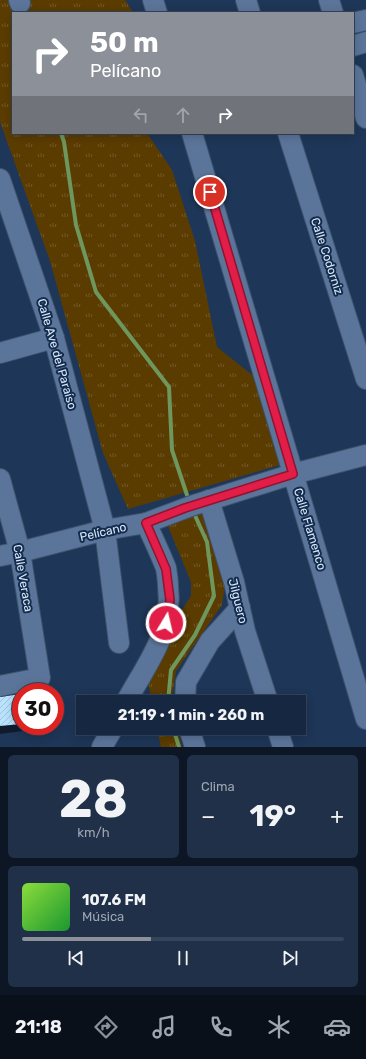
<!DOCTYPE html>
<html lang="es">
<head>
<meta charset="utf-8">
<style>
	:root { --surface:#162841; --page:#1f3048; --text:#f1f3f6; --muted:#9ea6b1; --line:#35445a; --accent:#8c9099 }
	body { margin:0; font-family:Rubik,sans-serif; background:var(--page); color:var(--text); height:100vh; display:flex; flex-direction:column; font-size:15px; white-space:nowrap }
	* { box-sizing:border-box; margin:0 }
	p { font-size:13px; color:var(--muted) }
	.icon { flex:none; width:22px; height:22px; fill:none; stroke:currentColor; stroke-width:2; stroke-linecap:round; stroke-linejoin:round }
	.map { position:relative; height:747px; overflow:hidden }
	.drawer { display:flex; flex-direction:column; gap:8px; padding:8px; background:#0c1624; flex:1 }
	.drawer>* { flex:none }
	.hud { position:absolute; left:12px; top:12px; width:342px; height:122px; border-radius:0px; box-shadow:0 2px 10px #0003,0 0 0 1px var(--line); background:#8c9099; color:#fff; overflow:hidden }
	.speed { position:absolute; left:12px; top:683px; display:flex; gap:8px; font-size:20px; font-weight:700; text-align:center }
	.speed>* { display:grid; place-content:center; width:52px; height:52px; border-radius:50%; background:var(--surface); box-shadow:0 2px 10px #0003,0 0 0 1px var(--line); line-height:1 }
	.speed .limit { border:6px solid #d22; background:#fff; color:#111 }
	.pin { position:absolute; display:grid; place-items:center; width:34px; height:34px; color:#fff; margin:-17px; border:2px solid #fff; border-radius:50%; box-shadow:0 1px 4px #0007 }
	.me { position:absolute; width:44px; margin:-22px; rotate:9deg; stroke-linejoin:round; filter:drop-shadow(0 0 3px #0008) }
	.turn { display:flex; align-items:center; gap:14px; height:84px; padding:0 12px; font-size:18px }
	.turn .icon { width:52px; height:52px; stroke-width:2.5 }
	.turn b { display:block; font-size:28px; line-height:34px }
	.lanes { display:flex; align-items:center; height:38px; padding:0 12px; background:#0003; justify-content:center; gap:20px; direction:ltr }
	.lanes .off { opacity:.35 }
	.big { font-size:30px; font-weight:700; line-height:1.1 }
	.drawer .widget { flex:1; display:flex; flex-direction:column; justify-content:center; gap:6px; min-width:0; padding:0 14px; border-radius:6px; background:var(--page) }
	.drawer .dial { align-items:center; gap:0 }
	.dial b { font-size:52px; line-height:1 }
	.song { display:flex; align-items:center; gap:12px }
	.cover { width:48px; height:48px; border-radius:6px; background:linear-gradient(135deg,hsl(90 70% 55%),hsl(130 70% 35%)) }
	.played { height:4px; border-radius:2px; background:linear-gradient(90deg,var(--accent) 40%,var(--line) 40%) }
	.keys { display:flex; justify-content:space-around; direction:ltr }
	.heat { display:flex; justify-content:space-between; align-items:center; font-size:22px; direction:ltr }
	.drawer .tiles { flex:1; display:grid; gap:8px; grid-template-columns:1fr 1fr }
	.widget:last-child { grid-column:span 2 }
	.trip { position:absolute; left:76px; top:695px; width:230px; height:40px; border-radius:0px; background:var(--surface); box-shadow:0 2px 10px #0003,0 0 0 1px var(--line); font-weight:700; line-height:40px; text-align:center }
	.tab-bar { display:flex; height:64px; justify-content:space-around; align-items:center; background:#09101a; color:var(--muted) }
	.tab-bar .icon { width:28px; height:28px }
	.tab-bar .on { color:var(--accent) }
	.tab-bar b { font-size:18px; color:var(--text) }
	.map>svg:first-child { display:block }
	.park { fill:url(#park-tufts) }
	.shadow { fill:#0007 }
	.lines { fill:none; stroke-linecap:round; stroke-linejoin:round }
	.stream { stroke:#6e975e; stroke-width:4 }
	.building { fill:url(#building-hatch) }
	.minor-casing { stroke:#3d526d; stroke-width:22 }
	.minor { stroke:#5b759a; stroke-width:20 }
	.route-casing { stroke:#92132f; stroke-width:10 }
	.route { stroke:#e11d48; stroke-width:7 }
	.labels { text-anchor:middle; dominant-baseline:central; stroke-width:4; stroke-linejoin:round; paint-order:stroke }
	.street-label { font-size:12px; fill:#d8e8fd; stroke:#142c4c }
</style>
</head>
<body>
<div class="map">
<svg width="366" height="747" viewBox="0 0 366 747">
	<defs>
		<pattern id="park-tufts" width="24" height="20" patternUnits="userSpaceOnUse"><rect width="24" height="20" fill="#5b3c00"/><path d="M3 7l-1-3M5 7V3M7 7l1-3M15 17l-1-3M17 17v-4M19 17l1-3" fill="none" stroke="#725826"/></pattern>
		<pattern id="building-hatch" width="6" height="6" patternUnits="userSpaceOnUse"><rect width="6" height="6" fill="#bae3fd"/><path d="M-1 1l2-2M0 6l6-6M5 7l2-2" fill="none" stroke="#a2c4da"/></pattern>
	</defs>
	<rect width="100%" height="100%" fill="#1e3657"/>
	<g class="park">
		<polygon points="0,0 125,0 133,12 13,13 13,133 147,133 172,170 195,241 217,347 261,382 287,463 128,509 103,453 50,261 0,122"/>
		<polygon points="197,506 205,514 225,585 222,605 176,671 172,697 172,702 152,702 145,667 191,596 191,582 165,519"/>
		<polygon points="157,728 177,728 182,747 161,747"/>
	</g>
	<polygon class="shadow" points="21,695 21,726 37,726 38,729 0,734 0,698"/>
	<g class="lines">
		<g class="stream">
			<polyline points="61,133 64,142 76,225 96,292 169,387 172,450 189,501"/>
			<polyline points="168,702 171,670 195,635 214,596 207,542 193,511"/>
			<polyline points="173,728 179,747"/>
		</g>
	</g>
	<polygon class="building" points="21,694 21,724 0,726 0,697"/>
	<g class="lines">
		<defs>
			<g id="minor">
				<polyline points="19,0 20,3"/>
				<polyline points="153,0 157,13"/>
				<polyline points="246,0 250,13"/>
				<polyline points="329,0 333,13"/>
				<polyline points="353,23 366,20"/>
				<polyline points="353,46 366,42"/>
				<polyline points="353,75 366,118"/>
				<polyline points="192,133 366,719"/>
				<polyline points="288,133 366,379"/>
				<polyline points="0,179 54,338 105,530 119,643"/>
				<polyline points="0,353 54,338"/>
				<polyline points="0,479 20,552 40,678 0,686"/>
				<polyline points="209,500 234,582 245,631 268,702"/>
				<polyline points="0,556 20,552 105,530 146,523 194,505 293,474 366,455"/>
				<path d="M126,702C146,665 174,631 168,586C168,580 167,574 166,568C160,553 153,538 146,523"/>
				<polyline points="185,702 186,682 210,641 240,608"/>
				<polyline points="189,728 195,747"/>
				<polyline points="277,728 283,747"/>
				<polyline points="102,747 113,728"/>
			</g>
		</defs>
		<use href="#minor" class="minor-casing"/>
		<use href="#minor" class="minor"/>
	</g>
	<g class="lines">
		<defs>
			<polyline id="route" points="166,623 170,600 166,569 146,523 185,508 293,474 210,192"/>
		</defs>
		<use href="#route" class="route-casing"/>
		<use href="#route" class="route"/>
	</g>
	<g class="labels">
		<g class="street-label">
			<text transform="translate(327 256) rotate(72)">Calle Codorniz</text>
			<text transform="translate(57 354) rotate(74)">Calle Ave del Paraíso</text>
			<text transform="translate(310 529) rotate(73)">Calle Flamenco</text>
			<text transform="translate(103 532) rotate(-13)">Pelícano</text>
			<text transform="translate(23 578) rotate(80)">Calle Veraca</text>
			<text transform="translate(238 601) rotate(76)">Jilguero</text>
		</g>
	</g>
</svg>
<div class="speed"><div class="limit">30</div></div>
<div class="pin" style="left:210px;top:192px;background:#d93025"><svg class="icon" aria-label="arrive" viewBox="0 0 24 24"><path d="M6 21V4h12l-3 4 3 4H6"/></svg></div>
<svg class="me" style="left:166px;top:623px" viewBox="-20 -20 40 40"><circle r="17" fill="#e11d48" stroke="#fff" stroke-width="3"/><path d="M0-11L8 9 0 5-8 9z" fill="#fff"/></svg>
<div class="trip">21:19 · 1 min · 260 m</div>
<div class="hud">
<div class="turn"><svg class="icon" aria-label="right" viewBox="0 0 24 24"><path d="M7 20v-9h11M14 6l5 5-5 5"/></svg><div><b>50 m</b>Pelícano</div></div>
<div class="lanes"><svg class="icon off" aria-label="left" viewBox="0 0 24 24"><path d="M17 20v-9H6M10 6l-5 5 5 5"/></svg><svg class="icon off" aria-label="ahead" viewBox="0 0 24 24"><path d="M12 20V5M6 11l6-6 6 6"/></svg><svg class="icon" aria-label="right" viewBox="0 0 24 24"><path d="M7 20v-9h11M14 6l5 5-5 5"/></svg></div>
</div>
</div>
<section class="drawer">
<div class="tiles">
<div class="widget dial"><b>28</b><p>km/h</p></div>
<div class="widget"><p>Clima</p>
<div class="heat"><a>−</a><b class="big">19°</b><a>+</a></div>
</div>
<div class="widget">
<div class="song"><i class="cover"></i><div><b>107.6 FM</b><p>Música</p></div></div>
<div class="played"></div>
<div class="keys"><svg class="icon" aria-label="previous" viewBox="0 0 24 24"><path d="M18 5L8 12l10 7zM5 5v14"/></svg><svg class="icon" aria-label="pause" viewBox="0 0 24 24"><path d="M8 5v14M16 5v14"/></svg><svg class="icon" aria-label="next" viewBox="0 0 24 24"><path d="M6 5l10 7-10 7zM19 5v14"/></svg></div>
</div>
</div>
</section>
<nav class="tab-bar">
<b>21:18</b>
<svg class="icon on" aria-label="directions" viewBox="0 0 24 24"><path d="M12 3l9 9-9 9-9-9zM9 14v-3h6M13 9l2 2-2 2"/></svg>
<svg class="icon" aria-label="music" viewBox="0 0 24 24"><path d="M9 18V5l10-2v13"/><circle cx="6" cy="18" r="3"/><circle cx="16" cy="16" r="3"/></svg>
<svg class="icon" aria-label="phone" viewBox="0 0 24 24"><path d="M5 4h4l2 5-3 2q2 4 5 5l2-3 5 2v4C11 20 4 13 5 4z"/></svg>
<svg class="icon" aria-label="climate" viewBox="0 0 24 24"><path d="M12 3v18M4 7l16 10M4 17L20 7"/></svg>
<svg class="icon" aria-label="car" viewBox="0 0 24 24"><path d="M5 17H2v-5l4-1 3-4h7l3 4 3 1v5h-3M9 17h6M6 11h13"/><circle cx="7" cy="17" r="2"/><circle cx="17" cy="17" r="2"/></svg>
</nav>
</body>
</html>
